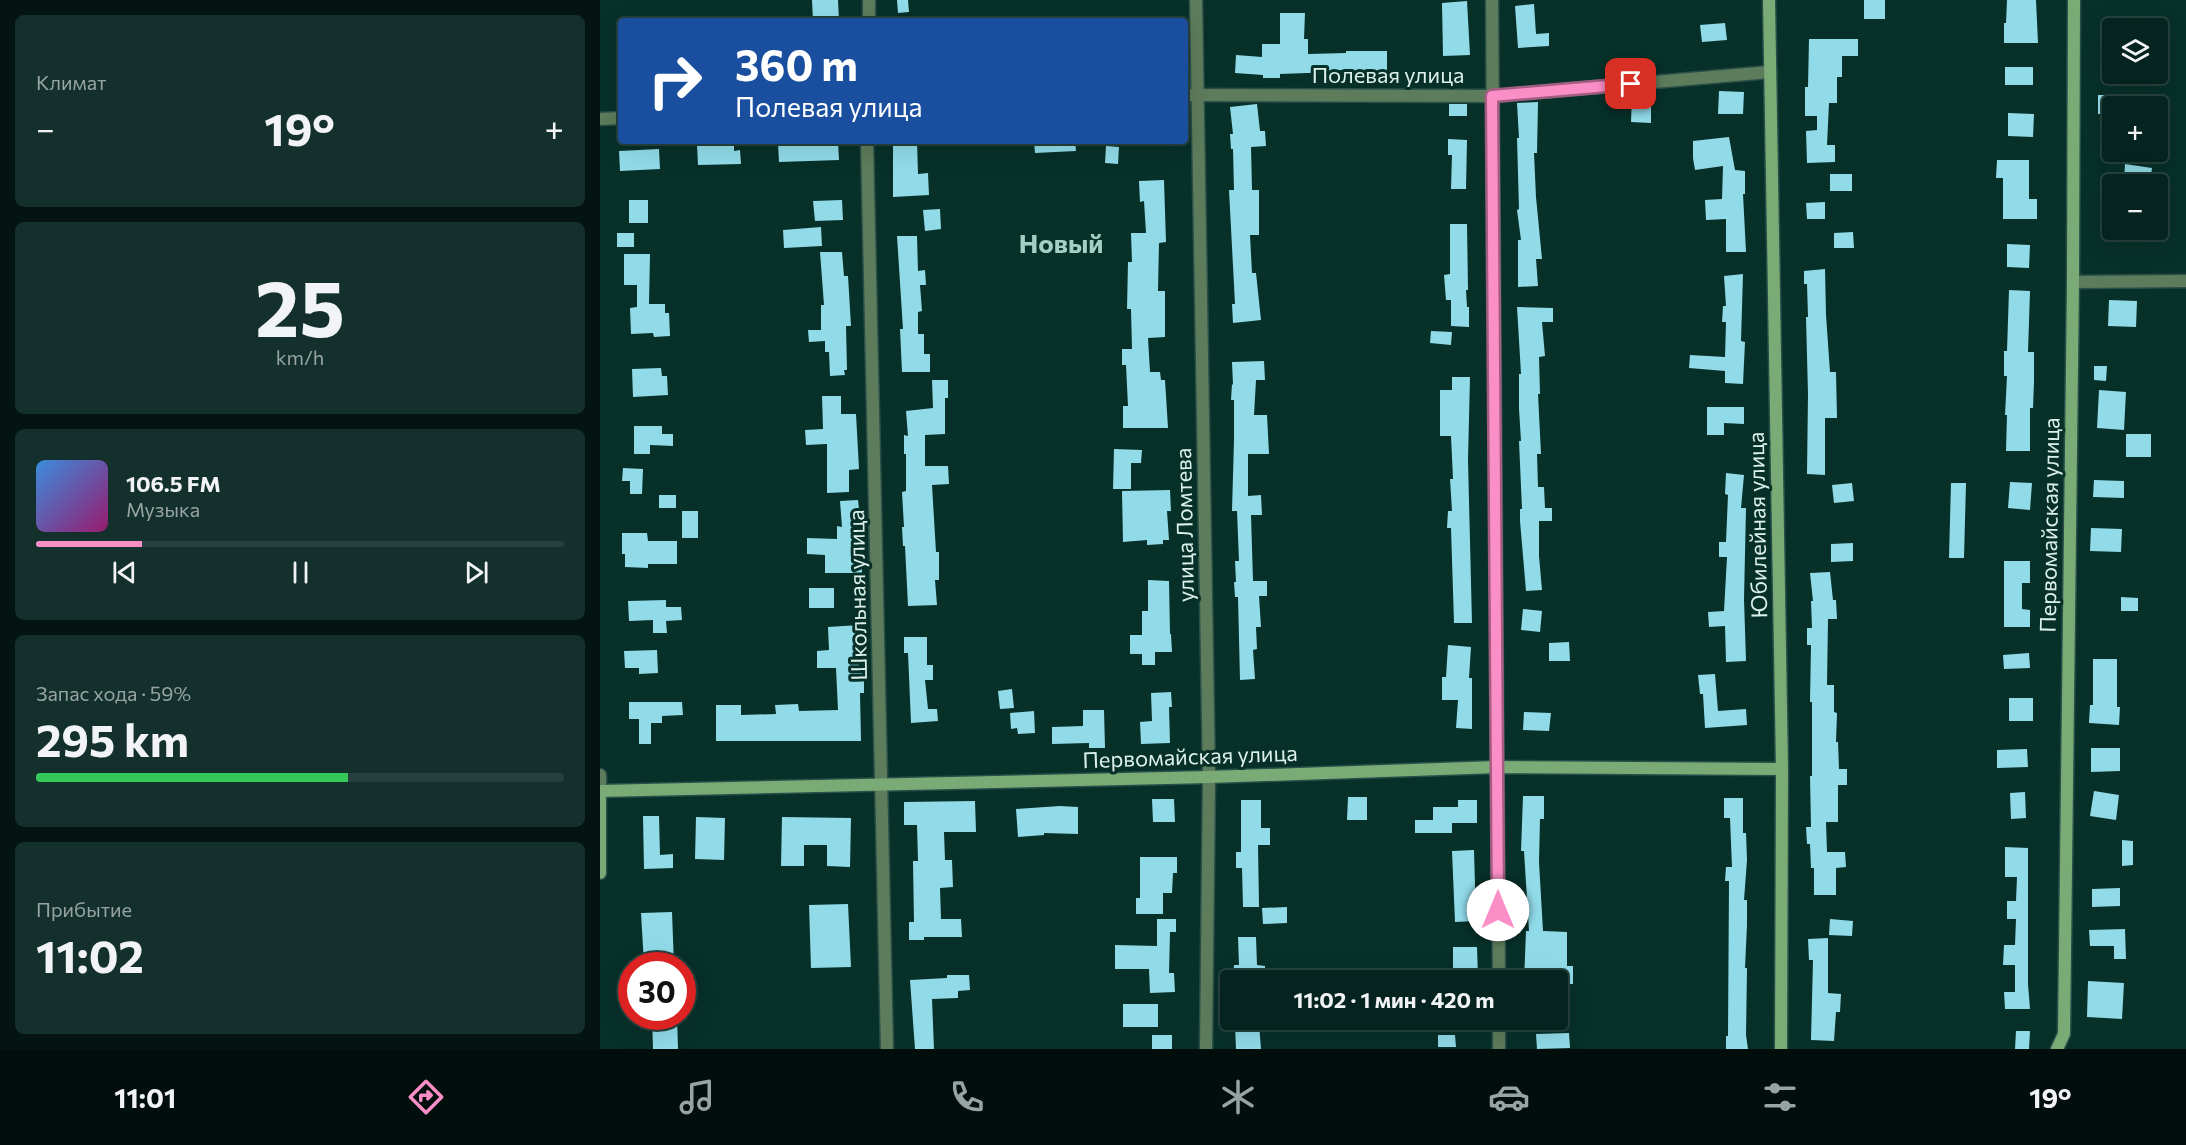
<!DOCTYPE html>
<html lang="ru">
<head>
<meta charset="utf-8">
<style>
	:root { --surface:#05241f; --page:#13302c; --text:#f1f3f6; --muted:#97a4a4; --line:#26413d; --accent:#fa8fc7 }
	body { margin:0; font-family:Commissioner,sans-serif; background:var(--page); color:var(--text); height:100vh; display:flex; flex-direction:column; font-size:22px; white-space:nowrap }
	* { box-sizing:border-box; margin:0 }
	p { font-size:20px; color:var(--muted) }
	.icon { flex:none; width:33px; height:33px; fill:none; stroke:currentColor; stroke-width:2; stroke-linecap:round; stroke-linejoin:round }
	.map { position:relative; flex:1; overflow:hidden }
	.drawer { display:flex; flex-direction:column; gap:15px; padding:15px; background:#031411; width:600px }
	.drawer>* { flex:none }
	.top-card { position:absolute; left:18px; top:18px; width:570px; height:126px; border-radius:6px; box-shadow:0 6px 24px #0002,0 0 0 2px var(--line); background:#1a4fa0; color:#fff; overflow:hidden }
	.fabs { position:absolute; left:1502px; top:18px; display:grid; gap:12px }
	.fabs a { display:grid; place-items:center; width:66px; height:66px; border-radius:6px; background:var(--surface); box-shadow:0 6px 24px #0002,0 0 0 2px var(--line); font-size:30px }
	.speed { position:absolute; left:18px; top:952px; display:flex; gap:12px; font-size:30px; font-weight:700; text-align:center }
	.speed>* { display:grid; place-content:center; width:78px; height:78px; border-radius:50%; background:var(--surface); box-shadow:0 6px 24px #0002,0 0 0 2px var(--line); line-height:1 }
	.speed .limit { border:9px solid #d22; background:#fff; color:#111 }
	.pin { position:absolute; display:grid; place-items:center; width:51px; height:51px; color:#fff; margin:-26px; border-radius:12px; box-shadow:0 3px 9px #0006 }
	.me { position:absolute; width:66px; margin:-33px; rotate:0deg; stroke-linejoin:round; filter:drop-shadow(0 0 4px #0008) }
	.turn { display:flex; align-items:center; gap:21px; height:126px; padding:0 18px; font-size:27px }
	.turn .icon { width:78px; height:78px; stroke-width:2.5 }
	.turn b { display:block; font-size:42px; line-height:51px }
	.big { font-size:45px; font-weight:700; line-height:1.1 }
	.drawer .tile { flex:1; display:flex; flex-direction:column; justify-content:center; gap:9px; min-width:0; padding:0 21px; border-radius:9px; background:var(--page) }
	.drawer .dial { align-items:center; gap:0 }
	.dial b { font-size:78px; line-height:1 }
	.song { display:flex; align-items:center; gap:18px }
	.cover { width:72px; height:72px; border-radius:9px; background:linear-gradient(135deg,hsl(210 70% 55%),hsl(320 70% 35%)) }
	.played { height:6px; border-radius:3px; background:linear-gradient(90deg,var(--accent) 20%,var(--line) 20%) }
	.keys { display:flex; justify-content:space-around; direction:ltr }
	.heat { display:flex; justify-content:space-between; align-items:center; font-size:33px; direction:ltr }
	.charge { height:9px; border-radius:4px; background:linear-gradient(90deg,#34c759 59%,var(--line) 0) }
	.trip { position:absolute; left:620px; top:970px; width:348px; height:60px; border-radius:6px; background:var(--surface); box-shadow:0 6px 24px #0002,0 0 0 2px var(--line); font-weight:700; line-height:60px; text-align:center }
	.dock { display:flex; height:96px; justify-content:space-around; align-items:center; background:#020e0c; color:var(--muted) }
	.dock .icon { width:42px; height:42px }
	.dock .active { color:var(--accent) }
	.dock b { font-size:27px; color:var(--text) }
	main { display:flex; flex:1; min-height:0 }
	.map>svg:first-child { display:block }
	.building { fill:#91dbe9 }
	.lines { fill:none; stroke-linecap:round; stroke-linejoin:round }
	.street-casing { stroke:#294f48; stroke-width:15 }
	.secondary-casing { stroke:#294f48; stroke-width:15 }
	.street { stroke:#5d7c5b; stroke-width:12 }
	.secondary { stroke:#7aab77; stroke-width:12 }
	.route-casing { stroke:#a25d81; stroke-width:15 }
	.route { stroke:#fa8fc7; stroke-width:10 }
	.labels { text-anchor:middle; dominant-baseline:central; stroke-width:6; stroke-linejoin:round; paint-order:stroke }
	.street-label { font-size:22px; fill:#dbf0ea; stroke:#073029 }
	.quarter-label { font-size:26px; font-weight:bold; fill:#a5cfc4; stroke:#073029 }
</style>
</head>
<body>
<main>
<section class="drawer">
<div class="tile"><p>Климат</p>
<div class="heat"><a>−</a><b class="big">19°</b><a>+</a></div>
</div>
<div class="tile dial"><b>25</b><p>km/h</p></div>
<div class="tile">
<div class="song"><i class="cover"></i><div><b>106.5 FM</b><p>Музыка</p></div></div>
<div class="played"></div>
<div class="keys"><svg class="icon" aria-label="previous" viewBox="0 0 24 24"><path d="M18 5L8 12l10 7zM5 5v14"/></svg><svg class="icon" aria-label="pause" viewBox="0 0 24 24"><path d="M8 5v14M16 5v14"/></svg><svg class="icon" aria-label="next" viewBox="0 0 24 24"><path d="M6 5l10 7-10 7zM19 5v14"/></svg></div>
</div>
<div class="tile"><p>Запас хода · 59%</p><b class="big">295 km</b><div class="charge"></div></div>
<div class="tile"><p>Прибытие</p><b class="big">11:02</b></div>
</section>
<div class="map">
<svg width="1586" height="1049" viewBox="0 0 1586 1049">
	<rect width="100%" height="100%" fill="#073029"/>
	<g class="building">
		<polygon points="212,0 238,0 239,21 213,21"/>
		<polygon points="297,0 308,0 309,12 298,13"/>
		<rect x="1264" y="0" width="21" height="19"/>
		<polygon points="1407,0 1436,0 1438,43 1404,43 1404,23 1406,23"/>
		<polygon points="867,1 870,55 843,56 842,3"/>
		<polygon points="934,4 936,34 949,33 949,46 918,48 915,6"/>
		<polygon points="680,13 705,13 704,39 708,39 708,54 746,53 746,51 787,51 787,71 735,70 735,72 680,74 680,78 663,78 663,75 635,73 636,55 662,57 662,44 680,44"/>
		<polygon points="1125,23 1127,40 1102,42 1100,25"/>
		<polygon points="1209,39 1258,39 1258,56 1242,56 1242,77 1237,77 1237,103 1229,103 1227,145 1235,145 1235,162 1207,163 1206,131 1217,130 1217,116 1205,116 1205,87 1208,87"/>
		<rect x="1405" y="67" width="28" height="18"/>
		<polygon points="1119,91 1144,92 1143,114 1118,114"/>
		<polygon points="1498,95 1525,95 1525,106 1512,106 1512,114 1498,114"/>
		<polygon points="1032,97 1051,98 1051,123 1031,122"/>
		<polygon points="938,102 937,153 934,153 936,197 942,259 936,259 938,286 918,287 918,240 921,240 917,210 919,209 917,138 919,138 917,103"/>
		<polygon points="657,104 660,131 665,131 666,146 651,147 652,190 659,190 659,235 650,235 652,273 656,273 661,320 633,323 632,304 635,304 629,190 634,190 633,149 631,149 630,134 633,134 630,107"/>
		<rect x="849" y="104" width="18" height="12"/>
		<polygon points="1408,113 1434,114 1433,137 1408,136"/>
		<polygon points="1129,137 1135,170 1145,171 1145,194 1143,194 1146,252 1126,252 1126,219 1106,220 1105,200 1122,199 1123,166 1095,170 1093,158 1093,141"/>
		<polygon points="848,139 867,140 866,189 851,189 852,155 848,155"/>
		<polygon points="238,141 239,160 179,162 178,143"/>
		<polygon points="293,141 317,141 318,174 328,173 329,195 293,197"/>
		<polygon points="434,141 475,141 476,151 435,153"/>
		<polygon points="134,144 134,151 140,150 141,164 98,165 97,145"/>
		<polygon points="506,146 519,147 518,164 505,163"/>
		<polygon points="59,149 60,169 20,171 19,151"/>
		<polygon points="1397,160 1429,160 1429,199 1437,199 1437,219 1403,219 1403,178 1396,178"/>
		<polygon points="1525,164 1552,168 1550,183 1524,180"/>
		<rect x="1230" y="174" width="22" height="17"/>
		<polygon points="564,180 566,242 559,243 558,291 565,291 565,337 548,338 550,372 560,372 561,380 565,380 568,428 523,428 523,406 528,406 526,365 522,365 522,349 532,349 531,309 527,309 528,262 532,262 531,233 546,233 544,201 540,202 539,181"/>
		<rect x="29" y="200" width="19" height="23"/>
		<polygon points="242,200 243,220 215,221 213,201"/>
		<polygon points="1225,202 1225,219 1207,219 1206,203"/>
		<polygon points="340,209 341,229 325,231 323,210"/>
		<polygon points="850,224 867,224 868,290 866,290 867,307 869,307 869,327 851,326 851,300 846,300 844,275 850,274"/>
		<polygon points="221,227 222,246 184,248 183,230"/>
		<polygon points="1253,232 1254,248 1234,248 1234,233"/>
		<rect x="17" y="233" width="17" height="14"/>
		<polygon points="297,236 317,236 318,271 325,270 326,285 320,285 322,311 318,312 318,334 324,334 324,354 330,354 330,372 302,372 300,329 303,329"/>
		<polygon points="1407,244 1430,245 1429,268 1407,267"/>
		<polygon points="220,252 242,252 244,276 248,276 251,326 246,326 247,370 244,370 245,375 230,376 229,352 225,352 225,341 209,342 208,330 221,330 221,305 224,305"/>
		<polygon points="24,254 50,254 49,304 65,304 65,313 69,313 70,336 54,337 53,333 31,334 30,308 37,307 37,285 24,285"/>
		<polygon points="1225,269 1226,315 1230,372 1236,372 1237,418 1225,418 1225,475 1207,474 1208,394 1206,317 1208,317 1207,284 1204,284 1204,271"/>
		<polygon points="1143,274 1141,341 1145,342 1143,384 1125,383 1125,371 1089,368 1090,355 1125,357 1126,322 1122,322 1123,306 1126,306 1124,276"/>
		<polygon points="1409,290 1430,291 1428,352 1434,352 1434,382 1433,408 1430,408 1430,451 1406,451 1407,415 1405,415 1407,376 1404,376 1404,351 1407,351"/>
		<polygon points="1509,300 1537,301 1536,327 1508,326"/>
		<polygon points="917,307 953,308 953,322 942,322 945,356 939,357 940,394 938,394 941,454 937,454 938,487 944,487 945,508 952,508 952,521 939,521 939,556 942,590 926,591 920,521 920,509 922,509 919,441 921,441 919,409 919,374 921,374"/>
		<polygon points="831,331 852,332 851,345 830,343"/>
		<polygon points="664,361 665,380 656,380 654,415 667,415 669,454 648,454 648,496 661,495 662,515 651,515 653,581 667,581 667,596 659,596 661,627 656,627 657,649 653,650 655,679 640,680 638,597 635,597 634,582 636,582 635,561 639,561 637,511 632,511 634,440 634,400 631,400 632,384 633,385 632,362"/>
		<polygon points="1494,366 1507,366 1506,381 1494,380"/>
		<polygon points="61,368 62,376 67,376 68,395 33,397 32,369"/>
		<polygon points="852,377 870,377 868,460 872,623 854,623 851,528 847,528 848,511 852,511 850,479 853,479 851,436 840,436 840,390 852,390"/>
		<polygon points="332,380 348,380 348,398 345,398 345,434 325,435 325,466 348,466 349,484 332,485 336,552 339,552 339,580 335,580 337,605 308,606 305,546 303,546 302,527 304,527 302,492 306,491 306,454 304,454 304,435 308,436 306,411 333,408"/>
		<polygon points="1499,390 1526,392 1524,430 1497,428"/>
		<polygon points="222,396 241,396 241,414 256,414 259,469 249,470 249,492 227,493 227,444 206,445 205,430 223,429"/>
		<polygon points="1107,407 1144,407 1144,424 1124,423 1124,435 1107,435"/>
		<polygon points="34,426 62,426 62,434 73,434 73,446 50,445 50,454 34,454"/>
		<rect x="1526" y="434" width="25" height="23"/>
		<polygon points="514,449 542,450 541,463 531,463 531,489 513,489"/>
		<polygon points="23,468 43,469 42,494 30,494 30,481 22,481"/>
		<polygon points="1126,473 1144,475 1141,508 1146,508 1144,599 1146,661 1126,662 1125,626 1109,627 1108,612 1124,611 1127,557 1119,557 1119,542 1126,542 1128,495 1125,494"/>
		<polygon points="1494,480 1524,481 1524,498 1493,497"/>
		<polygon points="1410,482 1432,483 1430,510 1408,508"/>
		<polygon points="1252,483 1254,501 1234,503 1232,485"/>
		<polygon points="1351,483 1366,483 1364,558 1349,558"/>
		<polygon points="570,490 571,511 567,511 569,540 563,540 563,544 547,545 547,540 523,542 522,491"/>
		<rect x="59" y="495" width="17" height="13"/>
		<polygon points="258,500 261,527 262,573 225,573 225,555 207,554 207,538 237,539 237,526 242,527 240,501"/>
		<rect x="82" y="511" width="16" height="27"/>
		<polygon points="1491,528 1522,529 1521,552 1490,551"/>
		<polygon points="22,533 47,533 48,541 77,541 77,564 48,564 48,568 25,567 25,554 22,554"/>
		<polygon points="1253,543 1253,561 1231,562 1231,544"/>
		<polygon points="1404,561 1430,561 1430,583 1422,583 1422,609 1430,610 1430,627 1404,627"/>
		<polygon points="1230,572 1233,600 1236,600 1237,619 1228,619 1227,685 1234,685 1234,712 1237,713 1236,742 1238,742 1239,769 1247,769 1247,785 1238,785 1238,822 1226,822 1227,852 1245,852 1246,867 1236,868 1236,895 1214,895 1214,868 1211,868 1210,844 1207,844 1206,827 1211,827 1210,776 1212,776 1212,702 1210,702 1211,645 1207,645 1207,628 1212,628 1211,601 1213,601 1210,573"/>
		<polygon points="548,580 569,581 570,634 571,634 572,652 555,652 555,665 542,665 542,654 530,654 530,635 542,635 542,611 548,611"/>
		<rect x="209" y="588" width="25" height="20"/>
		<polygon points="1521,597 1538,598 1538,611 1521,611"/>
		<polygon points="66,600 66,607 81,607 82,620 66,621 67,633 53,633 53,620 29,621 28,601"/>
		<polygon points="923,609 942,611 940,632 921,630"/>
		<polygon points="259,625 259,672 264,671 264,693 260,693 261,741 116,741 116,705 141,705 141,715 176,714 175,705 198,704 199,711 238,710 236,668 217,668 217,651 229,650 228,627"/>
		<polygon points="304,637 327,637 327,665 333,665 333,680 325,680 328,709 337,709 338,721 311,723 308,653 304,653"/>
		<polygon points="969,642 970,661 949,661 949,643"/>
		<polygon points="848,645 871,647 869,678 872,678 872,729 856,728 858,700 842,700 842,677 846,677"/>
		<polygon points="57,650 58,673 39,674 39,668 25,668 24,651"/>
		<polygon points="1429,653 1430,668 1404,669 1403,655"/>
		<polygon points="1493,659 1517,659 1517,707 1520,707 1519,725 1489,723 1490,705 1493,705"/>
		<polygon points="1115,674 1118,711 1146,709 1147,725 1105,728 1103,694 1100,694 1098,675"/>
		<polygon points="412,689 414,708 400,709 398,691"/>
		<polygon points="571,692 572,707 569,707 570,743 541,744 540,722 552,721 551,693"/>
		<rect x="1409" y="698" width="24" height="23"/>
		<polygon points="29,702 82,702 83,715 62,716 62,723 51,723 51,744 39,744 39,719 29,719"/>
		<polygon points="483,710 504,710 505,748 489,748 489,743 452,744 452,727 483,726"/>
		<polygon points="434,711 435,733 418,734 417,728 411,729 410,713"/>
		<polygon points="924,712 951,713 949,731 923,730"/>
		<polygon points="1491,748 1520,748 1520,771 1491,772"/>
		<polygon points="1427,749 1428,767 1397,768 1397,750"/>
		<polygon points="1494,791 1519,795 1516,820 1490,816"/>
		<polygon points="1425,792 1426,818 1411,819 1410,793"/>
		<polygon points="923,796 944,796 944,819 940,819 939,862 943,931 967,932 967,966 973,966 973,984 957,984 957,981 924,981 926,931 929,931 924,851 921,851"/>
		<polygon points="748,797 767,797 767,820 747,820"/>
		<polygon points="1124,798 1143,798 1143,833 1146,833 1147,860 1144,900 1147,900 1147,925 1145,968 1147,968 1146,1035 1148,1049 1126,1049 1126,1036 1128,1036 1129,881 1125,881 1126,867 1132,867 1130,818 1124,818"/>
		<polygon points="552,799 574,799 575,822 553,822"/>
		<polygon points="641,800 661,800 661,828 670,828 670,845 658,845 659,907 643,907 642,868 636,868 636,852 641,852"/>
		<polygon points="858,800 877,800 877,823 852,823 852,833 815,833 815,820 833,820 833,807 858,807"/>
		<polygon points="375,801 376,832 344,832 345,860 352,860 353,887 340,888 341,919 361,919 362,937 324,937 324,940 309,940 309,922 314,922 313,861 318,861 317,825 304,825 304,802"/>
		<polygon points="460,806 478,807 478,834 444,833 444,835 418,837 416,809"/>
		<polygon points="43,816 59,816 60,855 73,854 73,868 44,869"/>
		<polygon points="96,817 125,818 124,860 95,859"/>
		<polygon points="182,817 251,818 250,867 227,866 227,845 204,845 204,866 181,866"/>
		<polygon points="1522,840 1533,841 1533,865 1522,866"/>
		<polygon points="1405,847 1428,848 1428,984 1430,1009 1405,1009 1404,992 1415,992 1415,965 1403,965 1404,945 1415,945 1416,919 1407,919 1407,901 1416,901 1417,877 1405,877"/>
		<polygon points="874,850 876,921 855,922 852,851"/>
		<polygon points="540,857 577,857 577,873 573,873 572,893 563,893 563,914 536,914 536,898 540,898"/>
		<polygon points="1520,888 1520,906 1492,907 1492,889"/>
		<polygon points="248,904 251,967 211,968 209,905"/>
		<polygon points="687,907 687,923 663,924 662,908"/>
		<polygon points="72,912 74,966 44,964 41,913"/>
		<polygon points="557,919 576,919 576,932 570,932 569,973 574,973 575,992 550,993 549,969 515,969 515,945 557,946"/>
		<polygon points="1230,919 1253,921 1252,936 1229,935"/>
		<polygon points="1525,929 1526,959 1514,959 1514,946 1490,946 1489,930"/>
		<polygon points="638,937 656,937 657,965 665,966 665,981 633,981 634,965 639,965"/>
		<polygon points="1228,938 1228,993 1241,994 1240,1012 1236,1012 1234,1041 1211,1040 1213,960 1209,960 1208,939"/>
		<polygon points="853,947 877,947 878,979 853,979"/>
		<polygon points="347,975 369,975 370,990 358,991 358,998 332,999 334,1049 315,1049 310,980 347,978"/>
		<polygon points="1488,981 1524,983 1522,1019 1487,1017"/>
		<rect x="523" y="1004" width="35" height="23"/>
		<polygon points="52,1017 77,1017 78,1049 53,1049"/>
		<polygon points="659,1024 661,1049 636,1049 635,1025"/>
		<polygon points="1416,1031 1430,1031 1429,1049 1415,1049"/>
		<polygon points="969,1033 970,1048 937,1049 936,1034"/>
		<rect x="552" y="1035" width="20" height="14"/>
		<polygon points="838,1035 855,1035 856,1047 838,1047"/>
	</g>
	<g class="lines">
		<defs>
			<g id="street">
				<polyline points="269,0 269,21"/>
				<polyline points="596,0 609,777 606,1049"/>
				<polyline points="892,0 899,981"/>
				<polyline points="585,95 893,96 1170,72"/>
				<polyline points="0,119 21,118"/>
				<polyline points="267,141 287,1049"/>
				<polyline points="1473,282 1586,281"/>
				<polyline points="0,775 0,791"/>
				<polyline points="899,1020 899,1049"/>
			</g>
			<g id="secondary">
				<polyline points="1169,0 1182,769 1181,1049"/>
				<polyline points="0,791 609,777 897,767 1182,769"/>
				<polyline points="0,873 0,791"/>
				<polyline points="1457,1049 1464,1034 1473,282 1474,0"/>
			</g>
		</defs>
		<use href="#street" class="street-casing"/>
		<use href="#secondary" class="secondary-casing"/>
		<use href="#street" class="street"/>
		<use href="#secondary" class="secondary"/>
	</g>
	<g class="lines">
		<defs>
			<polyline id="route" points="898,910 892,96 1031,84"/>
		</defs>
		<use href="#route" class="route-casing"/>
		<use href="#route" class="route"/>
	</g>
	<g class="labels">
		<g class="street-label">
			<text x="788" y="74">Полевая улица</text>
			<text transform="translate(584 525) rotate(-91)">улица Ломтева</text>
			<text transform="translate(1157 525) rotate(-91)">Юбилейная улица</text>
			<text transform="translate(1449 525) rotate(-89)">Первомайская улица</text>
			<text transform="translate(257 595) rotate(-91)">Школьная улица</text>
			<text transform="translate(590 756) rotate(-2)">Первомайская улица</text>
		</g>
		<g class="quarter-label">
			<text x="461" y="242">Новый</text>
		</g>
	</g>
</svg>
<div class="fabs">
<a><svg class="icon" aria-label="layers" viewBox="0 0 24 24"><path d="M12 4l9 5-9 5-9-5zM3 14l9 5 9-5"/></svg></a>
<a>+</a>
<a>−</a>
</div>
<div class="speed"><div class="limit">30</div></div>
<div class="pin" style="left:1031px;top:84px;background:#d93025"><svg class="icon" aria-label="arrive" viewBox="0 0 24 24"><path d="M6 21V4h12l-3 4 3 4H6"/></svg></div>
<svg class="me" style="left:898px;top:910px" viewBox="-20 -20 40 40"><circle r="19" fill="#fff"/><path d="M0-13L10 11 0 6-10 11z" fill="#fa8fc7"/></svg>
<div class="trip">11:02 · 1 мин · 420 m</div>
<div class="top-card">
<div class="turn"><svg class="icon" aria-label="right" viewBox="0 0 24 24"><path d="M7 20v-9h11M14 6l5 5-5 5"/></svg><div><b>360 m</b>Полевая улица</div></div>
</div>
</div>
</main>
<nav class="dock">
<b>11:01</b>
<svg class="icon active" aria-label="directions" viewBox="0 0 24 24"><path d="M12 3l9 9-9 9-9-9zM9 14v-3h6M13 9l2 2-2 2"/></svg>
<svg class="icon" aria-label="music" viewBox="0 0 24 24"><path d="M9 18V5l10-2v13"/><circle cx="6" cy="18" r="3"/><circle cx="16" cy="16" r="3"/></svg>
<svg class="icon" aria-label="phone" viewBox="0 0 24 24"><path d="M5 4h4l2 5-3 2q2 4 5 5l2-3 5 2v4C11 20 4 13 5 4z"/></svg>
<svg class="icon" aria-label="climate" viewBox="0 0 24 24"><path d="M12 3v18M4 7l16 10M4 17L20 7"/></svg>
<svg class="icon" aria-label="car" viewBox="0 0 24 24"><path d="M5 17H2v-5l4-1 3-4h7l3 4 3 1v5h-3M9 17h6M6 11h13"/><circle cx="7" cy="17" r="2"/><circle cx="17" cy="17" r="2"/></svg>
<svg class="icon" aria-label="filters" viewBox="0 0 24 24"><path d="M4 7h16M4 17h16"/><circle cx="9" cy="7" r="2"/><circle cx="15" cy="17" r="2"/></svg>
<b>19°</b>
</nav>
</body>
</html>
